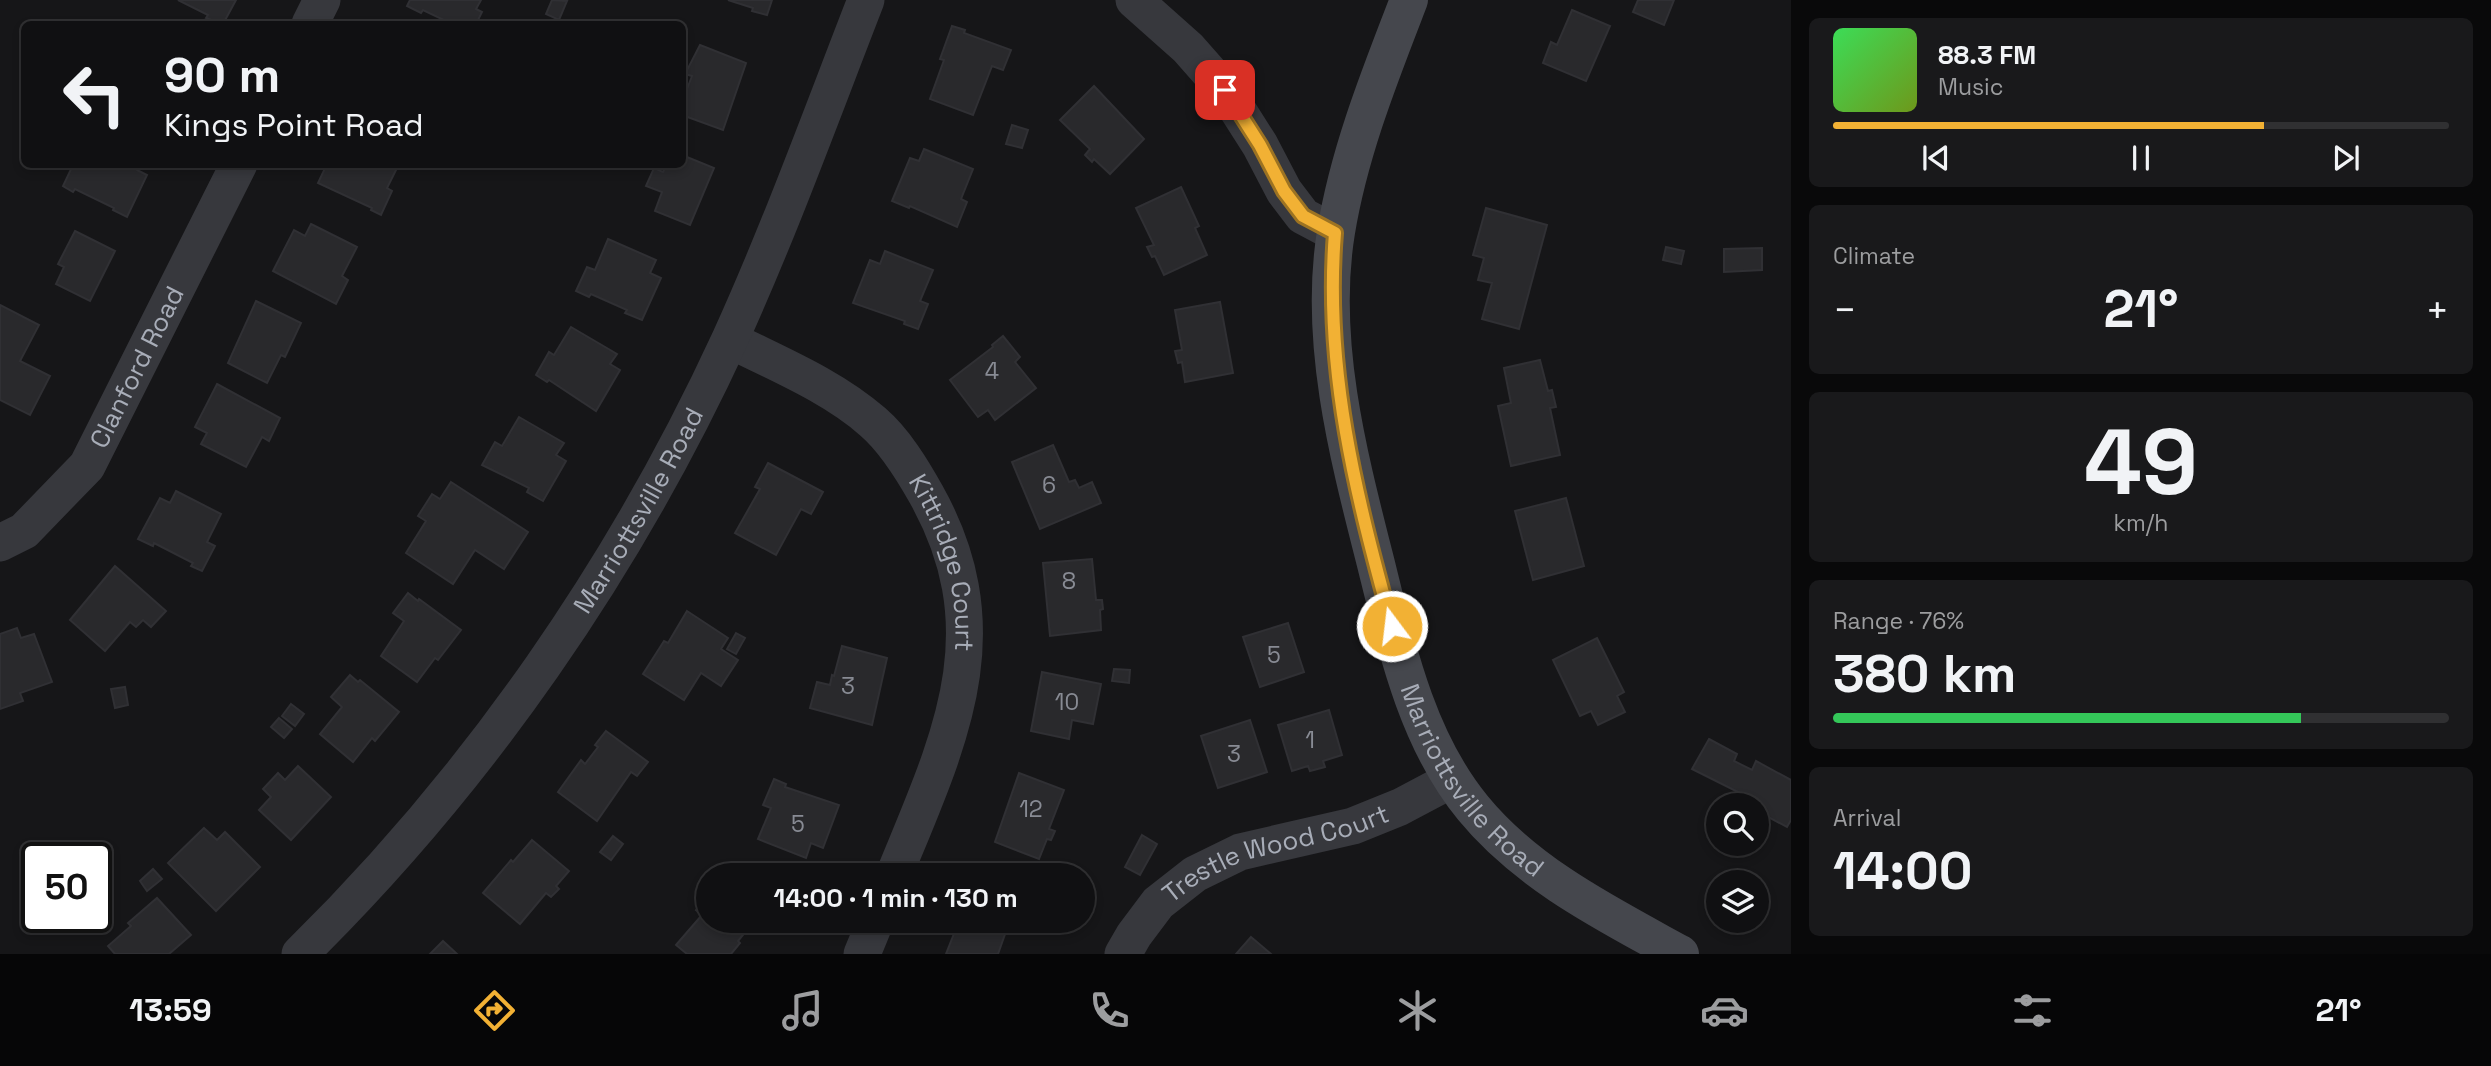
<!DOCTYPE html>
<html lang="en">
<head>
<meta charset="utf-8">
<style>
	:root { --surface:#101012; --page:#19191b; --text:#f1f3f6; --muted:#9c9d9f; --line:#303032; --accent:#f2b134 }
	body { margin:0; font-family:"Space Grotesk",sans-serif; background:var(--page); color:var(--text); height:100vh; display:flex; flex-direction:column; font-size:26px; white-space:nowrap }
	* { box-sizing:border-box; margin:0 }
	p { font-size:23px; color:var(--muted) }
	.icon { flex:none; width:38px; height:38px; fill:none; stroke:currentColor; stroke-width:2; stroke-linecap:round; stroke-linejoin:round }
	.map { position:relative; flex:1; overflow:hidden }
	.details { display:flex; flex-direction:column; gap:18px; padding:18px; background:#09090a; width:700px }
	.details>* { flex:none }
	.guide { position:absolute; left:21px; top:21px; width:665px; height:147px; border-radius:10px; box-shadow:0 4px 10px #0003,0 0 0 2px var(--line); background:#101012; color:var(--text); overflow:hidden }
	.fabs { position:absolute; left:1706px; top:793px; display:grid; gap:14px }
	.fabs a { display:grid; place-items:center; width:63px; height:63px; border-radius:50%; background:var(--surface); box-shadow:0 4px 10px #0003,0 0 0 2px var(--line); font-size:35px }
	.speed { position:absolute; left:21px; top:842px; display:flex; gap:14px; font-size:35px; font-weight:700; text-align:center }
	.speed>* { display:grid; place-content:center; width:91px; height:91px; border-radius:50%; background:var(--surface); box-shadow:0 4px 10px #0003,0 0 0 2px var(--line); line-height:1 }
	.speed .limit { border:4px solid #111; border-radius:10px; background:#fff; color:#111 }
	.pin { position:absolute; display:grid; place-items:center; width:60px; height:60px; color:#fff; margin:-30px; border-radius:14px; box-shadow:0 4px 10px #0006 }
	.me { position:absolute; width:77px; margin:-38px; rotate:345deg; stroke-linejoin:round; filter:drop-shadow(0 0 5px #0008) }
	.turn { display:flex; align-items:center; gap:24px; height:147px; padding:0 28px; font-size:32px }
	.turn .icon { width:91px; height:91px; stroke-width:2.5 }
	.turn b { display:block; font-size:49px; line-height:60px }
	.big { font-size:52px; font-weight:700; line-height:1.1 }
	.details .widget { flex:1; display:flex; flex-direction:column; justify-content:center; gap:10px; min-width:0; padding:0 24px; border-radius:10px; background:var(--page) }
	.details .dial { align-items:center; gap:0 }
	.dial b { font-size:91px; line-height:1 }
	.song { display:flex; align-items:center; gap:21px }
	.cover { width:84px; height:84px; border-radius:10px; background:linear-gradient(135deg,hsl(130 70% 55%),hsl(80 70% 35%)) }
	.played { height:7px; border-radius:4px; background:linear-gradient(90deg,var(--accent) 70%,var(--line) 70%) }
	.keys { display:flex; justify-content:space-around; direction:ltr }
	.heat { display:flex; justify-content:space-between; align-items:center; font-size:38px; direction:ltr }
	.charge { height:10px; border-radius:5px; background:linear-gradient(90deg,#34c759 76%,var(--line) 0) }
	.trip { position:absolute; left:696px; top:863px; width:399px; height:70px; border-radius:35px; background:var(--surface); box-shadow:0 4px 10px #0003,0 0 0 2px var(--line); font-weight:700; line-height:70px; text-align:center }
	.menu { display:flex; height:112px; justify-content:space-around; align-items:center; background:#060607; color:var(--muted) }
	.menu .icon { width:49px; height:49px }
	.menu .current { color:var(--accent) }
	.menu b { font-size:32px; color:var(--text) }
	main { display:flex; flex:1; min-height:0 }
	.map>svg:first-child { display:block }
	.building { fill:#29292c; stroke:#303034; stroke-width:2 }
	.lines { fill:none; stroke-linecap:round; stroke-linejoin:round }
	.minor { stroke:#37383d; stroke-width:37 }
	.secondary { stroke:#45474d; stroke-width:38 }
	.route-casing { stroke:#9d7322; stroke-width:18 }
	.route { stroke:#f2b134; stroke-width:12 }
	.labels { text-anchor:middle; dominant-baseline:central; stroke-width:7; stroke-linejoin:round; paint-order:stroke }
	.number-label { font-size:23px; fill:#888b94 }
	.street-label { font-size:26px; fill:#a8adb8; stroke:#111113 }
</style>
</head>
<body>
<main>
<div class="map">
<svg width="1791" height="954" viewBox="0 0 1791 954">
	<rect width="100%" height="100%" fill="#161618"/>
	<g class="building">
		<polygon points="178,0 236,0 223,24 206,18 208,15"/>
		<polygon points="410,0 481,0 476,9 482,12 476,24 452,24 423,10 421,13 407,6"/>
		<polygon points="552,0 567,1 559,20 546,14"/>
		<polygon points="728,0 772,0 767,15 752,11 753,8"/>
		<polygon points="1638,0 1674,0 1664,25 1633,12"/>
		<polygon points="1572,10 1610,26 1586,81 1543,63 1551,42 1557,45"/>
		<polygon points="952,26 965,30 964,33 1011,50 1003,70 992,66 973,115 930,99 944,60 940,59"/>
		<polygon points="700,45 746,63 723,130 682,115 682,102 692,76 685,74"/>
		<polygon points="1094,86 1144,139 1110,174 1094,159 1092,162 1085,155 1090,149 1060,120"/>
		<polygon points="1012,125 1028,130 1022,148 1006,144"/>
		<polygon points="924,149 973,169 961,199 967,202 957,227 910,206 909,208 892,201 910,158 919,161"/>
		<polygon points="682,155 714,168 690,225 655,211 662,192 646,186 654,168 663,172 667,164 682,164"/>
		<polygon points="71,164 139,164 137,170 147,175 127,217 113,210 114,208 75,189 73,192 63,186 73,165"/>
		<polygon points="327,164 399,164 387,188 392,191 381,215 371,210 372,208 318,183"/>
		<polygon points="1181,187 1199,226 1195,228 1207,255 1164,275 1155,256 1152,257 1147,247 1154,245 1136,208"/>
		<polygon points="1486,208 1547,225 1519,329 1482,319 1492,283 1478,280 1484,258 1473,255"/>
		<polygon points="311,224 357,247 342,276 348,280 336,304 273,271 294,230 305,236"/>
		<polygon points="75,231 115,251 90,301 56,284 64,267 58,264"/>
		<polygon points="608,239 656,260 650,273 661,278 642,320 625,313 627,310 591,294 589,297 576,291 587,267 595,270"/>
		<polygon points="1666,247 1684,251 1681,264 1663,260"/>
		<polygon points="1762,248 1762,270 1724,272 1724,249"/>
		<polygon points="885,251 933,270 920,301 928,304 918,329 904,324 905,321 853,303 870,260 880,264"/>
		<polygon points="256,301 301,323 285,357 281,355 267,383 228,363"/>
		<polygon points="1220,302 1233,373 1185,382 1182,362 1178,363 1175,351 1182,350 1175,310"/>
		<polygon points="0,305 39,325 20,361 50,376 30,415 0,400"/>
		<polygon points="571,327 617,354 610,364 620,370 596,411 549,380 547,382 536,375 549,352 554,355"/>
		<polygon points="1003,336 1020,357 1015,362 1036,388 995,420 988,410 978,417 950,380 993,347 992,345"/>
		<polygon points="1540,360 1548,391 1552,390 1556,407 1550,408 1560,455 1511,466 1498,406 1511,403 1504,368"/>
		<polygon points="217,384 280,418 269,441 262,437 246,467 201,444 207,433 195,427"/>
		<polygon points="519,417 564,443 556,455 566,461 543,501 527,492 529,488 482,465 495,442 502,446"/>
		<polygon points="1053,445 1069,482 1075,480 1079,488 1092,482 1101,503 1040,529 1012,462"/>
		<polygon points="768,463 823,492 811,514 801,509 776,555 735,533 760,489 755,487"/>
		<polygon points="451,482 528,532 504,569 475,550 453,584 406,553 426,521 418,516 432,494 440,499"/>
		<polygon points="176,491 221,514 207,542 215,546 202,571 191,566 193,563 154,543 153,546 138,539 160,498 170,503"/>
		<polygon points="1566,498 1584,566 1533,580 1515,511"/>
		<polygon points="1092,559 1096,600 1102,600 1103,609 1100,610 1101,630 1050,636 1043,563"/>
		<polygon points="115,566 166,611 151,627 143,620 136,627 130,622 105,651 70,620"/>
		<polygon points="408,593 418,601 419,599 461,630 438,660 435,658 417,682 381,656 404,621 393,613"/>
		<polygon points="687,611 728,638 721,649 738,660 721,686 701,673 684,700 643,674 664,641 668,643"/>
		<polygon points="1288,623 1304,672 1260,687 1243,637"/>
		<polygon points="17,628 21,638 34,634 52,682 20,693 23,701 0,709 0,634"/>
		<polygon points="736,633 745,638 736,654 727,649"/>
		<polygon points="1597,638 1624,692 1617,696 1625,712 1598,725 1591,711 1580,716 1553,660"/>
		<polygon points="842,646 887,658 872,725 810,708 817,682 830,685 832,675 834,676"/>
		<polygon points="1114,669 1130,670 1129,683 1112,681"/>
		<polygon points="1042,672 1101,684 1093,724 1072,720 1069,739 1031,731"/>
		<polygon points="350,675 358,682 360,680 399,712 375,741 372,738 353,762 320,734 342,707 331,697"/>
		<polygon points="125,687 128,705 115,708 111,689"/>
		<polygon points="291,704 304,714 295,726 282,716"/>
		<polygon points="1329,710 1342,755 1323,761 1325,767 1310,771 1308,766 1292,771 1278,725"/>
		<polygon points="279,718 292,729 284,738 271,727"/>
		<polygon points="1250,720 1267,772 1218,788 1201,736"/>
		<polygon points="606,731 648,762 637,776 631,772 597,821 558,792 581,760 585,764 598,747 595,745"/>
		<polygon points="1709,739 1737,754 1734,761 1752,770 1756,761 1791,780 1791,820 1787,827 1757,811 1757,805 1746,805 1736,800 1740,793 1692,769"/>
		<polygon points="298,766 331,797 291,840 259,810 271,797 263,789 278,773 285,780"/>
		<polygon points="1019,773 1064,790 1049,829 1055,831 1051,840 1047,839 1039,859 995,842"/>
		<polygon points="774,779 786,784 785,787 839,805 823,848 811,843 806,858 758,839 771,808 763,805"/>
		<polygon points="204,828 217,840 225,832 260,867 216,911 168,863"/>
		<polygon points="1142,835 1157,844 1140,875 1125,867"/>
		<polygon points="613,836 623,844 611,860 600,852"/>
		<polygon points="532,840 569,871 556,886 559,889 551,897 546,893 520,924 483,893 511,860 513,862"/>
		<polygon points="153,869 162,879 147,891 140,881"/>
		<polygon points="157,898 191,935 169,954 115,954 108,946 131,926 128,923"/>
		<polygon points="709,900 709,920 755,920 738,941 740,943 731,954 687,954 676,945 702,915 696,910 703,901 706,904"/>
		<polygon points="963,920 1010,920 998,954 946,954 957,926 960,927"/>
		<polygon points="1251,937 1271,954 1236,954"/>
		<polygon points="443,941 457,954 430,954"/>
	</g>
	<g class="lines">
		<g class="minor">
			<polyline points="1134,0 1188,48 1225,90 1260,145 1284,191 1303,216 1335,233"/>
			<polyline points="310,24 322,0"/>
			<path id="s1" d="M730,340C778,364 832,386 873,422C895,441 912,469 926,494C1004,633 948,743 894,875"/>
			<path id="s2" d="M0,543L24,531L87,466L239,164"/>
			<path id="s3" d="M300,954C479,778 625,567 730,339C780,229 822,113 866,0"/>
			<polyline points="862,954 876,920"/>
			<path id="s4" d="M1123,954L1134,935L1158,903L1195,874L1240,852L1353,826L1400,807L1451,780"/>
		</g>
		<path class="secondary" id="s5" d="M1409,0C1380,75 1349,152 1336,232C1318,342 1349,458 1376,564C1397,649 1417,740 1473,808C1527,874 1607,914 1680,954"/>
	</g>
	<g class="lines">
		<defs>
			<path id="route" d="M1225,90L1260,145L1284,191L1303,216L1335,233C1324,370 1356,495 1392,626"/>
		</defs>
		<use href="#route" class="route-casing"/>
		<use href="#route" class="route"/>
	</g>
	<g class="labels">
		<g class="number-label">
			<text x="992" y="371">4</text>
			<text x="1049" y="485">6</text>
			<text x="1069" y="581">8</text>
			<text x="1274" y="655">5</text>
			<text x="848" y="686">3</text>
			<text x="1067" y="702">10</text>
			<text x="1310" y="740">1</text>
			<text x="1234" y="754">3</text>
			<text x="1031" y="809">12</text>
			<text x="798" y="824">5</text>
		</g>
		<g class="street-label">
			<text stroke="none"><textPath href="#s2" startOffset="228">Clanford Road</textPath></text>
			<text stroke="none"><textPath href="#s3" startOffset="560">Marriottsville Road</textPath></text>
			<text stroke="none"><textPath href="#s1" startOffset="327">Kittridge Court</textPath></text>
			<text stroke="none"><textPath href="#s5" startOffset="822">Marriottsville Road</textPath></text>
			<text stroke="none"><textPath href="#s4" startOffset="192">Trestle Wood Court</textPath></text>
		</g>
	</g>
</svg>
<div class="fabs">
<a><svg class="icon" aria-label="search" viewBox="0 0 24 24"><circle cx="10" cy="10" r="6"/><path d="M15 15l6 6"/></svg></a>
<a><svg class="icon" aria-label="layers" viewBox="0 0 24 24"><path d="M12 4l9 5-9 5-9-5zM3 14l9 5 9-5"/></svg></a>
</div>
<div class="speed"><div class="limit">50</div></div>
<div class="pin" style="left:1225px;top:90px;background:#d93025"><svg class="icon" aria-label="arrive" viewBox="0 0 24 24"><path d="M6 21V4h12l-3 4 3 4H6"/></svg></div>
<svg class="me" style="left:1392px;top:626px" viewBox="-20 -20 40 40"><circle r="17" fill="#f2b134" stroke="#fff" stroke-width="3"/><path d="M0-11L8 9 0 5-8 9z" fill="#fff"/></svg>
<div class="trip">14:00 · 1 min · 130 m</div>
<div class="guide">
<div class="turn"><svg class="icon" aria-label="left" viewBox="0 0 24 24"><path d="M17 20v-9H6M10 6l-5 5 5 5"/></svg><div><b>90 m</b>Kings Point Road</div></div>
</div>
</div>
<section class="details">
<div class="widget">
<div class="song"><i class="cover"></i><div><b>88.3 FM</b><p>Music</p></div></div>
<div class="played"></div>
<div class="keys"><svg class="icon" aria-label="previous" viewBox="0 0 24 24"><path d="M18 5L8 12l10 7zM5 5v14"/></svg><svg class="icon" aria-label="pause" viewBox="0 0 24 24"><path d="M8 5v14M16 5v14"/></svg><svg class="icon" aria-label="next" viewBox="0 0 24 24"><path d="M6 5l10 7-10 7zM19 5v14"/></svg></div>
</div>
<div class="widget"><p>Climate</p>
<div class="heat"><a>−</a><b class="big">21°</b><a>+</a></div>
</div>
<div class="widget dial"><b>49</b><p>km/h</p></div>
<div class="widget"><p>Range · 76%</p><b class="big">380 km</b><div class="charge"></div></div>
<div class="widget"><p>Arrival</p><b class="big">14:00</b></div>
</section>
</main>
<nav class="menu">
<b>13:59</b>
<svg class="icon current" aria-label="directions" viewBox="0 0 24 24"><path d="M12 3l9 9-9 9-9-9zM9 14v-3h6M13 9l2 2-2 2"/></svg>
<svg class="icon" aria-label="music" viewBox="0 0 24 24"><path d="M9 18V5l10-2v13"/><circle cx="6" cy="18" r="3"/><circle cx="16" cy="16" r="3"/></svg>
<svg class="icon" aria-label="phone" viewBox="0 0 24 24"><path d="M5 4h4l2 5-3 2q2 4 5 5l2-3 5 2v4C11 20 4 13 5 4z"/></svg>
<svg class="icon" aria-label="climate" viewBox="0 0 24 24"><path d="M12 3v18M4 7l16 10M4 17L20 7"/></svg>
<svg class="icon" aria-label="car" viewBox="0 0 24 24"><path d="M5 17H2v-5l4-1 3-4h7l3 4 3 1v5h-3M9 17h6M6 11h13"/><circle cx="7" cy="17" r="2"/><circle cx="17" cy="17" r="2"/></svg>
<svg class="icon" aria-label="filters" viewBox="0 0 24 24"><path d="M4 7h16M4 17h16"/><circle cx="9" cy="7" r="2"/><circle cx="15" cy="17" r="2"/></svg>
<b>21°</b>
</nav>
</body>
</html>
